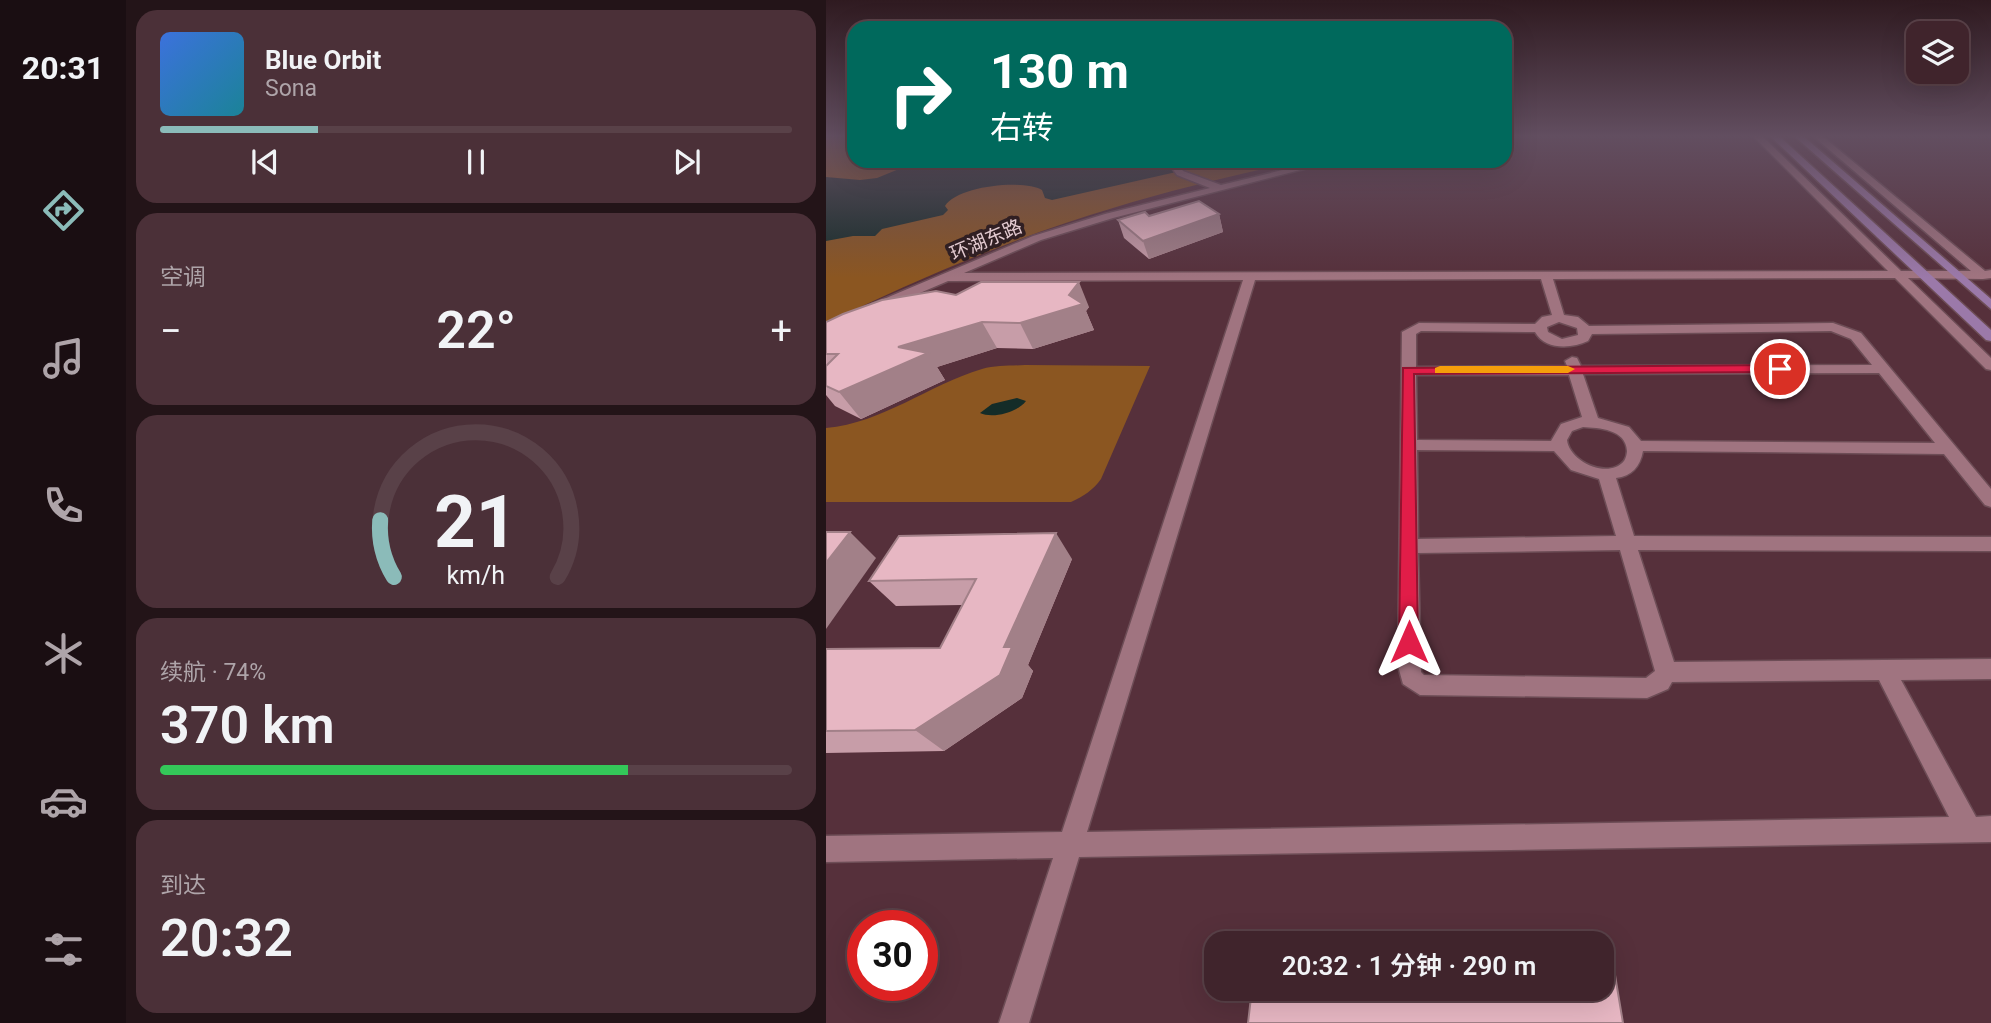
<!DOCTYPE html>
<html lang="zh">
<head>
<meta charset="utf-8">
<style>
	:root { --surface:#40242c; --page:#4b3038; --text:#f1f3f6; --muted:#aea4a9; --line:#594148; --accent:#8bbbb9 }
	body { margin:0; font-family:Roboto,"Noto Sans SC",sans-serif; background:var(--page); color:var(--text); height:100vh; display:flex; flex-direction:column; font-size:26px; white-space:nowrap }
	* { box-sizing:border-box; margin:0 }
	p { font-size:23px; color:var(--muted) }
	.icon { flex:none; width:38px; height:38px; fill:none; stroke:currentColor; stroke-width:2; stroke-linecap:round; stroke-linejoin:round }
	.map { position:relative; flex:1; overflow:hidden }
	.panel { display:flex; flex-direction:column; gap:10px; padding:10px; background:#231418; width:700px }
	.panel>* { flex:none }
	.top-card { position:absolute; left:21px; top:21px; width:665px; height:147px; border-radius:21px; box-shadow:0 7px 28px #0002,0 0 0 2px var(--line); background:#00695c; color:#fff; overflow:hidden }
	.buttons { position:absolute; left:1080px; top:21px; display:grid; gap:14px }
	.buttons a { display:grid; place-items:center; width:63px; height:63px; border-radius:14px; background:var(--surface); box-shadow:0 7px 28px #0002,0 0 0 2px var(--line); font-size:35px }
	.speed { position:absolute; left:21px; top:910px; display:flex; gap:14px; font-size:35px; font-weight:700; text-align:center }
	.speed>* { display:grid; place-content:center; width:91px; height:91px; border-radius:50%; background:var(--surface); box-shadow:0 7px 28px #0002,0 0 0 2px var(--line); line-height:1 }
	.speed .limit { border:10px solid #d22; background:#fff; color:#111 }
	.pin { position:absolute; display:grid; place-items:center; width:60px; height:60px; color:#fff; margin:-30px; border:4px solid #fff; border-radius:50%; box-shadow:0 2px 7px #0007 }
	.me { position:absolute; width:77px; margin:-38px; rotate:0deg; stroke-linejoin:round; filter:drop-shadow(0 0 5px #0008) }
	.turn { display:flex; align-items:center; gap:24px; height:147px; padding:0 28px; font-size:32px }
	.turn .icon { width:91px; height:91px; stroke-width:2.5 }
	.turn b { display:block; font-size:49px; line-height:60px }
	.big { font-size:52px; font-weight:600; line-height:1.1 }
	.panel .tile { flex:1; display:flex; flex-direction:column; justify-content:center; gap:10px; min-width:0; padding:0 24px; border-radius:21px; background:var(--page) }
	.panel .dial { align-items:center; gap:0 }
	.dial svg { height:182px; overflow:visible; fill:none; stroke:var(--line); stroke-width:7; stroke-linecap:round; text-anchor:middle }
	.dial text { fill:var(--text); stroke:none }
	.song { display:flex; align-items:center; gap:21px }
	.cover { width:84px; height:84px; border-radius:10px; background:linear-gradient(135deg,hsl(220 70% 55%),hsl(190 70% 35%)) }
	.played { height:7px; border-radius:4px; background:linear-gradient(90deg,var(--accent) 25%,var(--line) 25%) }
	.keys { display:flex; justify-content:space-around; direction:ltr }
	.heat { display:flex; justify-content:space-between; align-items:center; font-size:38px; direction:ltr }
	.charge { height:10px; border-radius:5px; background:linear-gradient(90deg,#34c759 74%,var(--line) 0) }
	.trip { position:absolute; left:378px; top:931px; width:410px; height:70px; border-radius:21px; background:var(--surface); box-shadow:0 7px 28px #0002,0 0 0 2px var(--line); font-weight:600; line-height:70px; text-align:center }
	main { display:flex; flex:1; min-height:0 }
	.menu { display:flex; flex-direction:column; width:126px; justify-content:space-around; align-items:center; background:#1a0e12; color:var(--muted) }
	.menu .icon { width:49px; height:49px }
	.menu .current { color:var(--accent) }
	.menu b { font-size:32px; color:var(--text) }
	.map>svg:first-child { display:block }
	.green { fill:#8b5621 }
	.water { fill:#142c28 }
	.lines { fill:none; stroke-linecap:round; stroke-linejoin:round }
	.minor-casing { stroke:#6d4d56; stroke-width:3 }
	.major-casing { stroke:#6d4d56; stroke-width:3 }
	.minor { fill:#a07480; fill-rule:evenodd }
	.major { fill:#9b79a9; fill-rule:evenodd }
	.wall { fill:#c79da8 }
	.shaded-wall { fill:#a28088 }
	.building { fill:#e7b7c3; stroke:#a28088; stroke-width:2 }
	.route { fill:#e11d48; stroke:#92132f; stroke-width:2 }
	.slow { fill:#f59e0b }
	.labels { text-anchor:middle; dominant-baseline:central; stroke-width:7; stroke-linejoin:round; paint-order:stroke }
	.far-street-label { font-size:19px; fill:#e4cbd1; stroke:#301f23 }
</style>
</head>
<body>
<main>
<nav class="menu">
<b>20:31</b>
<svg class="icon current" aria-label="directions" viewBox="0 0 24 24"><path d="M12 3l9 9-9 9-9-9zM9 14v-3h6M13 9l2 2-2 2"/></svg>
<svg class="icon" aria-label="music" viewBox="0 0 24 24"><path d="M9 18V5l10-2v13"/><circle cx="6" cy="18" r="3"/><circle cx="16" cy="16" r="3"/></svg>
<svg class="icon" aria-label="phone" viewBox="0 0 24 24"><path d="M5 4h4l2 5-3 2q2 4 5 5l2-3 5 2v4C11 20 4 13 5 4z"/></svg>
<svg class="icon" aria-label="climate" viewBox="0 0 24 24"><path d="M12 3v18M4 7l16 10M4 17L20 7"/></svg>
<svg class="icon" aria-label="car" viewBox="0 0 24 24"><path d="M5 17H2v-5l4-1 3-4h7l3 4 3 1v5h-3M9 17h6M6 11h13"/><circle cx="7" cy="17" r="2"/><circle cx="17" cy="17" r="2"/></svg>
<svg class="icon" aria-label="filters" viewBox="0 0 24 24"><path d="M4 7h16M4 17h16"/><circle cx="9" cy="7" r="2"/><circle cx="15" cy="17" r="2"/></svg>
</nav>
<section class="panel">
<div class="tile">
<div class="song"><i class="cover"></i><div><b>Blue Orbit</b><p>Sona</p></div></div>
<div class="played"></div>
<div class="keys"><svg class="icon" aria-label="previous" viewBox="0 0 24 24"><path d="M18 5L8 12l10 7zM5 5v14"/></svg><svg class="icon" aria-label="pause" viewBox="0 0 24 24"><path d="M8 5v14M16 5v14"/></svg><svg class="icon" aria-label="next" viewBox="0 0 24 24"><path d="M6 5l10 7-10 7zM19 5v14"/></svg></div>
</div>
<div class="tile"><p>空调</p>
<div class="heat"><a>−</a><b class="big">22°</b><a>+</a></div>
</div>
<div class="tile dial"><svg viewBox="0 0 100 80">
<path d="M14 69A42 42 0 1 1 86 69"/>
<path d="M14 69A42 42 0 0 1 8 44" stroke="#8bbbb9"/>
<text x="50" y="56" font-size="32" font-weight="700">21</text>
<text x="50" y="72" font-size="11">km/h</text>
</svg></div>
<div class="tile"><p>续航 · 74%</p><b class="big">370 km</b><div class="charge"></div></div>
<div class="tile"><p>到达</p><b class="big">20:32</b></div>
</section>
<div class="map">
<svg width="1165" height="1023" viewBox="0 0 1165 1023">
	<rect width="100%" height="100%" fill="#56303b"/>
	<g class="green">
		<path d="M0,135H28V161H473C410,175 348,189 287,208C188,237 93,279 0,323Z"/>
		<path d="M199,365L324,366L275,479C267,490 258,496 245,502H0V428C57,423 102,385 156,369C170,365 185,366 199,365Z"/>
	</g>
	<g class="water">
		<path d="M134,161H277L281,163L399,161L226,200L219,198L216,190C197,179 131,186 119,206L122,210L117,215L56,229L49,236H27L0,241V177L34,180L51,178L73,169H120Z"/>
		<path d="M191,398L200,401C192,412 167,419 154,413L166,404Z"/>
	</g>
	<g class="lines">
		<defs>
			<path id="minor" d="M926,135H935L1075,271H1145L986,135H995L1159,271L1165,270V278L1157,279L1082,278L1165,358V370L1160,369L1069,278L727,279L738,315L752,317L763,326L1007,323L1035,333L1165,489V507L1159,505L1118,454L817,451C814,467 806,476 790,478L808,536L1165,537V551L812,550L848,662L1165,659V679L1075,680L1150,817L1165,816V842L253,857L203,1023H173L227,858L0,862V836L236,832L417,280L122,281L54,310H46V304L207,236L279,214L384,188L351,175L341,161H350L357,171L395,185L494,161H509L287,218L215,240L138,273L1062,271ZM715,279L726,315L716,317L709,324L593,323L576,332L572,666L577,684L594,695L821,698L842,689L846,682L1053,680L1123,817L261,832L429,280ZM733,322L751,328L752,335L736,339L722,332L721,327ZM595,331L709,332C719,350 745,349 762,341L766,334L1005,331L1025,339L1046,365L755,366L751,358L746,357L739,361L741,366L590,367V334ZM1053,373L1109,443L815,441L803,427L772,418L757,374ZM590,375H743L756,417L735,424L725,441L591,440ZM757,427C773,428 800,429 801,451C801,453 800,458 798,461C782,480 743,461 741,440L746,431ZM591,450L728,451L745,470L773,479L790,536L592,539ZM794,550L829,671L820,678L598,675L595,672L592,553Z"/>
			<g id="major">
				<polygon points="943,135 952,135 1165,330 1165,341 1160,340"/>
				<polygon points="967,135 976,135 1165,299 1165,309"/>
			</g>
		</defs>
		<use href="#minor" class="minor-casing"/>
		<use href="#major" class="major-casing"/>
		<use href="#minor" class="minor"/>
		<use href="#major" class="major"/>
	</g>
	<g class="wall">
		<polygon points="393,214 397,232 323,259 298,238 292,220 323,216"/>
		<polygon points="130,295 263,307 260,311 268,330 207,349 171,348 111,367 119,380 35,419 9,406 0,395 0,322"/>
		<polygon points="246,559 202,665 207,671 196,698 118,751 0,753 0,649 114,648 136,605 70,606 43,581"/>
	</g>
	<g class="shaded-wall">
		<polygon points="393,214 397,232 323,259 317,241"/>
		<polygon points="253,282 263,307 260,311 268,330 207,349 194,323 243,295"/>
		<polygon points="156,322 171,348 111,367 119,380 35,419 13,392 72,347"/>
		<polygon points="24,532 50,558 0,629 0,563"/>
		<polygon points="230,533 246,559 202,665 207,671 196,698 118,751 89,730 178,647"/>
	</g>
	<g class="building">
		<polygon points="373,201 393,214 317,241 292,220 319,212 323,216"/>
		<polygon points="155,282 253,282 243,295 257,304 194,323 156,322 72,347 102,353 13,392 0,386 0,366 12,354 0,354 0,322 17,314 56,300 110,291 130,295"/>
		<polygon points="0,532 24,532 0,563"/>
		<polygon points="230,533 178,647 186,647 174,675 89,730 0,731 0,649 114,648 150,579 43,581 73,536"/>
		<polygon points="775,945 784,945 797,1023 422,1023 426,989 775,989"/>
	</g>
	<linearGradient id="sky" x2="0" y2="1"><stop stop-color="#2f1a20"/><stop offset="0.49" stop-color="#624e60"/><stop offset="1" stop-color="#624e60" stop-opacity="0"/></linearGradient>
	<rect width="1165" height="278" fill="url(#sky)"/>
	<polygon class="route" points="954,365 959,367 959,372 588,374 592,642 589,648 583,651 576,648 573,642 577,368"/>
	<polygon class="slow" points="614,366 742,366 749,369 742,373 609,373 609,368"/>
	<g class="labels">
		<g class="far-street-label">
			<text transform="translate(160 240) rotate(-23)">环湖东路</text>
		</g>
	</g>
</svg>
<div class="buttons">
<a><svg class="icon" aria-label="layers" viewBox="0 0 24 24"><path d="M12 4l9 5-9 5-9-5zM3 14l9 5 9-5"/></svg></a>
</div>
<div class="speed"><div class="limit">30</div></div>
<div class="pin" style="left:954px;top:369px;background:#d93025"><svg class="icon" aria-label="arrive" viewBox="0 0 24 24"><path d="M6 21V4h12l-3 4 3 4H6"/></svg></div>
<svg class="me" style="left:583px;top:642px" viewBox="-20 -20 40 40"><path d="M0-17L14 15 0 8-14 15z" fill="#e11d48" stroke="#fff" stroke-width="4"/></svg>
<div class="trip">20:32 · 1 分钟 · 290 m</div>
<div class="top-card">
<div class="turn"><svg class="icon" aria-label="right" viewBox="0 0 24 24"><path d="M7 20v-9h11M14 6l5 5-5 5"/></svg><div><b>130 m</b>右转</div></div>
</div>
</div>
</main>
</body>
</html>
